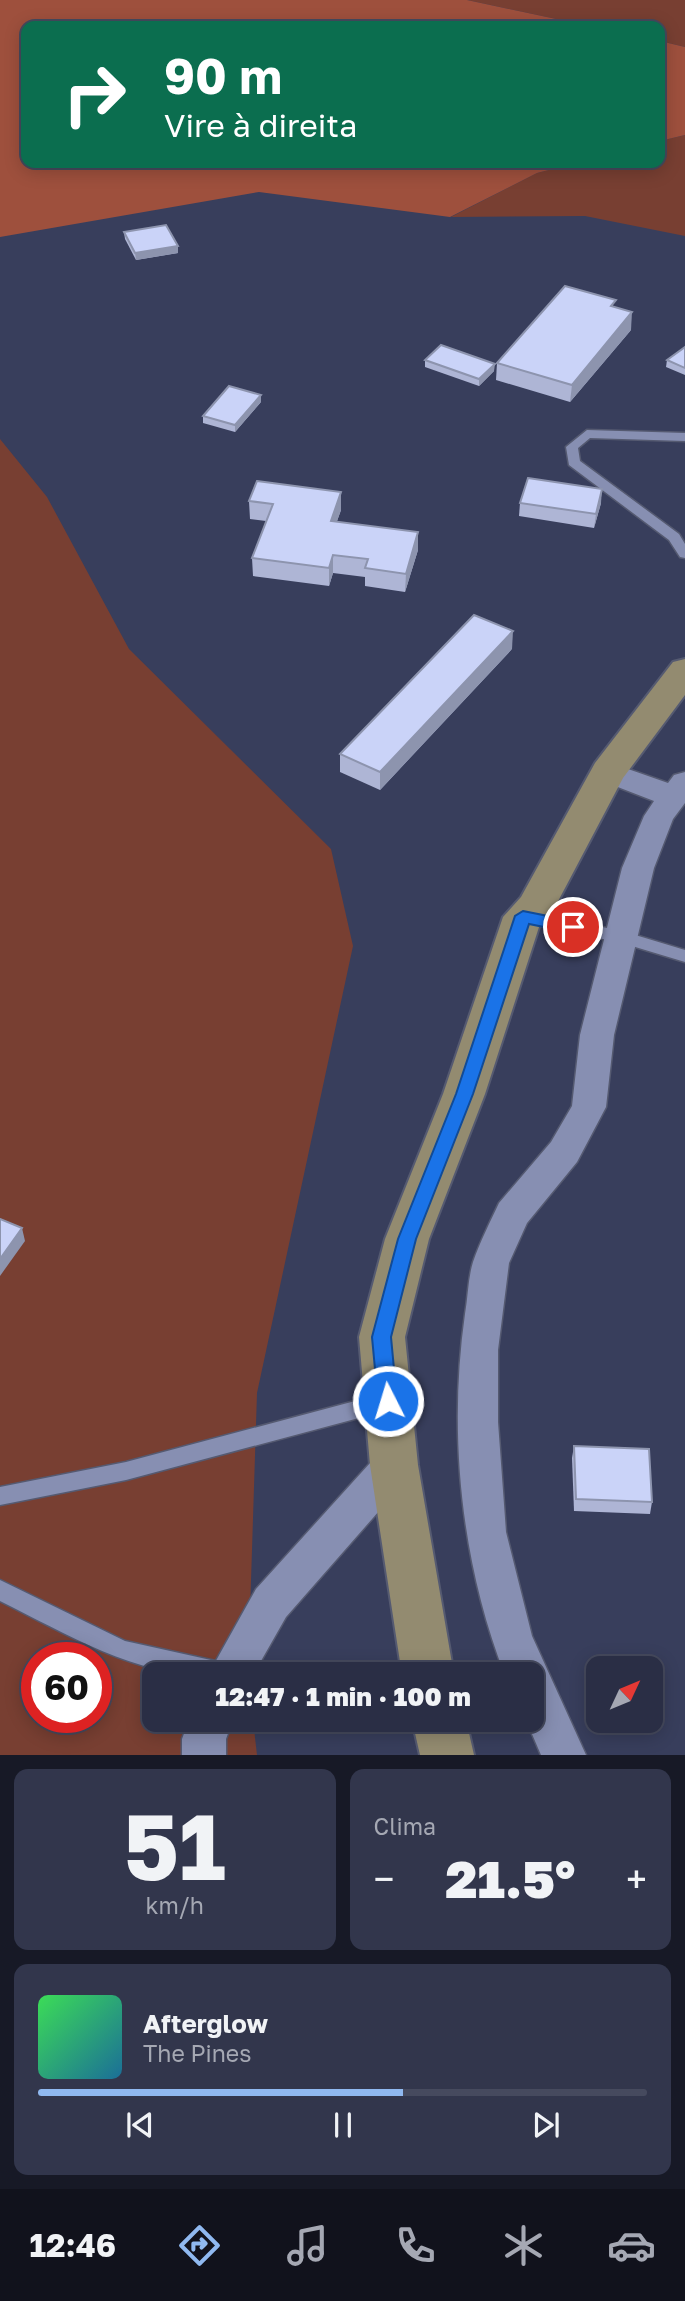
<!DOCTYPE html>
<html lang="pt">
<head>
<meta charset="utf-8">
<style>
	:root { --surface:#2a2e45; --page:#32364c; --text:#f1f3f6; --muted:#a5a8b3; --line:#464a5e; --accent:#90b9f0 }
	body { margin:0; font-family:"Golos Text",sans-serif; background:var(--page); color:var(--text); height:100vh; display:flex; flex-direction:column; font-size:26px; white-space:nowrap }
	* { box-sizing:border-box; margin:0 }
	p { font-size:23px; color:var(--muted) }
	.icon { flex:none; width:38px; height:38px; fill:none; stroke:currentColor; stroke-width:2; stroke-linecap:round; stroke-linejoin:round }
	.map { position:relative; height:1755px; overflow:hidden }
	.drawer { display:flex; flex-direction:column; gap:14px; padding:14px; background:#171926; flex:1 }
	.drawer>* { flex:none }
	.banner { position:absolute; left:21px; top:21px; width:644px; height:147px; border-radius:14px; box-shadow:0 4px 18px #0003,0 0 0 2px var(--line); background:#0b6e4f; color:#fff; overflow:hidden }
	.needle { width:46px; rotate:46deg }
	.tools { position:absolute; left:586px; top:1656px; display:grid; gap:14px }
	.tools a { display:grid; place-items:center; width:77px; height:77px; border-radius:14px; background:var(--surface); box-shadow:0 4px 18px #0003,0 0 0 2px var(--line); font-size:35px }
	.speed { position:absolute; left:21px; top:1642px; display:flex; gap:14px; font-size:35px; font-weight:700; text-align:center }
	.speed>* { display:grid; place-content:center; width:91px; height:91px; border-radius:50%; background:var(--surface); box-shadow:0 4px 18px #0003,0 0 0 2px var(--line); line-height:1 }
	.speed .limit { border:10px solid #d22; background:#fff; color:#111 }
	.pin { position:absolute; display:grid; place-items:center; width:60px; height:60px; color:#fff; margin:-30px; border:4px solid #fff; border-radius:50%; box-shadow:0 2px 7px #0007 }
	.me { position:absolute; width:77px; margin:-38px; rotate:355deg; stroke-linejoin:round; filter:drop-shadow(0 0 5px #0008) }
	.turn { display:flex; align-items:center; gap:24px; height:147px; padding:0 28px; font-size:32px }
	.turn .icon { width:91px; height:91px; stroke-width:2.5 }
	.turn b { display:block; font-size:49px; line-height:60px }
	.big { font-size:52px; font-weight:800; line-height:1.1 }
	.drawer .widget { flex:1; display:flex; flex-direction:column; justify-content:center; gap:10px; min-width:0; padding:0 24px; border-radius:14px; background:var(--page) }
	.drawer .dial { align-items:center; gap:0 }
	.dial b { font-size:91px; line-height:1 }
	.song { display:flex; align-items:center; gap:21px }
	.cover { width:84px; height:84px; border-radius:10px; background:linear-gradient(135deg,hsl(130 70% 55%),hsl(200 70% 35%)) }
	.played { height:7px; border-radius:4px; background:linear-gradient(90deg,var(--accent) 60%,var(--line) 60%) }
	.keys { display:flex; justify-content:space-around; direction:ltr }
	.heat { display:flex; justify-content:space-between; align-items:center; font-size:38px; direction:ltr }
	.drawer .tiles { flex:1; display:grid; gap:14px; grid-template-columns:1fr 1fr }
	.widget:last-child { grid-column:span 2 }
	.trip { position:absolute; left:142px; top:1662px; width:402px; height:70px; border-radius:14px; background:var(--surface); box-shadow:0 4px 18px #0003,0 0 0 2px var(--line); font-weight:800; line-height:70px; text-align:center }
	.tabs { display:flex; height:112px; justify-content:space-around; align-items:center; background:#11121c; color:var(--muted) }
	.tabs .icon { width:49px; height:49px }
	.tabs .on { color:var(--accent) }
	.tabs b { font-size:32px; color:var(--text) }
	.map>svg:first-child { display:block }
	.green { fill:#783f32; fill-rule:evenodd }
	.forest { fill:#9e503d }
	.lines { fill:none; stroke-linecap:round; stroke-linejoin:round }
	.lane-casing { stroke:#555a71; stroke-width:3 }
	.street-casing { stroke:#555a71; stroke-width:3 }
	.primary-casing { stroke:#555a71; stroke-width:4 }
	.lane { fill:#878fb2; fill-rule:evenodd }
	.street { fill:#878fb2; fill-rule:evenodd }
	.primary { fill:#938b70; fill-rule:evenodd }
	.wall { fill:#aeb5d5 }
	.shaded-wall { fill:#8d94ae }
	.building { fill:#cad3f8; stroke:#8d94ae; stroke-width:2 }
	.route { fill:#1a73e8; stroke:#114b97; stroke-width:2 }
</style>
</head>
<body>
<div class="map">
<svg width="685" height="1755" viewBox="0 0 685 1755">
	<rect width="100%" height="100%" fill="#383e5c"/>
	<g class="green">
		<polygon points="467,0 685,0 685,47 660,41 660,26 589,26"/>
		<polygon points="685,135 685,236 585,216 451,217 537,173 576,163 660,163 660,141"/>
		<path d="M0,439L47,497L129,649L331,849L353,946L257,1393L248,1675H154V1720H253L257,1755H0ZM37,1657H96V1717H37Z"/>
	</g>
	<g class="forest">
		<polygon points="0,0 467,0 589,26 26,26 26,163 576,163 537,173 450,217 259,192 0,237"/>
		<polygon points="660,41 685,47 685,135 660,141"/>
	</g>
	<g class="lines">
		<defs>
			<g id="lane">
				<polygon points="587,430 685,433 685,441 590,438 578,448 580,461 679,534 685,544 685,558 680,557 669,540 569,465 566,447"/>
				<polygon points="523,911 622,931 685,950 685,962 622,943 517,921 515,917 517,913"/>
				<polygon points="385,1393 392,1396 395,1402 392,1408 385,1411 126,1480 0,1505 0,1487 126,1462"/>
				<path d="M0,1580L125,1641L229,1664L237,1667L240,1674C153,1687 75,1638 0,1601Z"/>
			</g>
			<g id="street">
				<path d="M608,762L668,783L674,775L685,772V803L673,819L654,868L614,1035L606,1107L577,1162L527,1223L509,1263L498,1350V1422L506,1532L532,1636L586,1755H541L526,1720H532V1675H505C461,1563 448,1433 465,1314C468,1297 468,1278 473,1262C480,1242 490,1222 499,1203L551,1142L572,1106L580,1035L622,868L644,816L654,801L597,779L593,772L597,765Z"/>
				<polygon points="394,1447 408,1452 414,1465 408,1478 286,1617 253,1675 208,1675 256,1589 380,1452"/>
				<polygon points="189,1720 233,1720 226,1739 226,1755 182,1755 182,1739"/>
			</g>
			<g id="primary">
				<polygon points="685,659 685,695 623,778 555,907 540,924 485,1094 429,1239 405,1337 418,1465 454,1675 402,1675 370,1465 359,1337 385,1239 443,1094 503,917 521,897 595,763 673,662"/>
				<polygon points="412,1720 466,1720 474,1755 420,1755"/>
			</g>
		</defs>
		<use href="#lane" class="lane-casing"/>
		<use href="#street" class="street-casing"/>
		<use href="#primary" class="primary-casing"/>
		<use href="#lane" class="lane"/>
		<use href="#street" class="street"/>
		<use href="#primary" class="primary"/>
	</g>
	<g class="wall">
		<polygon points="124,232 178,253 136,260 125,239"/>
		<polygon points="631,330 570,402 496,380 497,363"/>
		<polygon points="685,347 685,375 666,367 667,360"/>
		<polygon points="425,360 494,371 479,386 425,367"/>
		<polygon points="261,402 235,432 203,423 203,416"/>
		<polygon points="341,492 341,510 337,521 418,550 405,592 365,586 365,577 333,573 329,586 253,576 252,558 266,521 250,519 249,501"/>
		<polygon points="520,503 601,503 594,528 519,516"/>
		<polygon points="512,649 380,790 340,772 340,754"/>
		<polygon points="574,1446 652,1502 650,1514 574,1511 572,1458"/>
	</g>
	<g class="shaded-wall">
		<polygon points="178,246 178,253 136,260 135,253"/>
		<polygon points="632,312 631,330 570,402 572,385"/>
		<polygon points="495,364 494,371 479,386 479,379"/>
		<polygon points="261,395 261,402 235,432 235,425"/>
		<polygon points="602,489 601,503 594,528 596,514"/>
		<polygon points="341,492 341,510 331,538 331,521"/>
		<polygon points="418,532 418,550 405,592 406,574"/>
		<polygon points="333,555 333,573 329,586 329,568"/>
		<polygon points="513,631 512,649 380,790 380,772"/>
		<polygon points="22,1228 25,1241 0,1276 0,1259"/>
	</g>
	<g class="building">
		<polygon points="166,225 178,246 135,253 124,232"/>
		<polygon points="565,286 616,300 611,306 632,312 572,385 497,363"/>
		<polygon points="441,345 495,364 479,379 425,360"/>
		<polygon points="685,347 685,368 667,360"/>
		<polygon points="229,386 261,395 235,425 203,416"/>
		<polygon points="528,478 602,489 596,514 520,503"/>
		<polygon points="257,481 341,492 331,521 418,532 406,574 365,568 368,559 333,555 329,568 252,558 273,504 249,501"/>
		<polygon points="474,615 513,631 380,772 340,754"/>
		<polygon points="0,1219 22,1228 0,1259"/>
		<polygon points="574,1446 649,1449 652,1502 576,1499"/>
	</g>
	<polygon class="route" points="523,911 573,921 581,927 573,933 529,924 473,1094 416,1239 391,1337 397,1401 395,1407 388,1410 381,1407 378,1401 372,1337 398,1239 456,1094 515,916"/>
</svg>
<div class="tools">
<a><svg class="needle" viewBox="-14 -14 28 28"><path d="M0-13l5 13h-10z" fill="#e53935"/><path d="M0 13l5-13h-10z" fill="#a5a8b3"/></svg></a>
</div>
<div class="speed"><div class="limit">60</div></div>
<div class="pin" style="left:573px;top:927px;background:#d93025"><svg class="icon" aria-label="arrive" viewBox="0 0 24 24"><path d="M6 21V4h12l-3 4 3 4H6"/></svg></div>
<svg class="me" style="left:388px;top:1401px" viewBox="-20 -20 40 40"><circle r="17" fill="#1a73e8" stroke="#fff" stroke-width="3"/><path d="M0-11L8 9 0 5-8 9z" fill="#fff"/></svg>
<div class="trip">12:47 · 1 min · 100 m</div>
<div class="banner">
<div class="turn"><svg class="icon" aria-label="right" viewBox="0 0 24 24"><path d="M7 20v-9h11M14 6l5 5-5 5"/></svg><div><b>90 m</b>Vire à direita</div></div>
</div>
</div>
<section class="drawer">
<div class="tiles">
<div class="widget dial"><b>51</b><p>km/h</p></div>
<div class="widget"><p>Clima</p>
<div class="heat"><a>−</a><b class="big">21.5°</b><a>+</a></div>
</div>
<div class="widget">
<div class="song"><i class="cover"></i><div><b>Afterglow</b><p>The Pines</p></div></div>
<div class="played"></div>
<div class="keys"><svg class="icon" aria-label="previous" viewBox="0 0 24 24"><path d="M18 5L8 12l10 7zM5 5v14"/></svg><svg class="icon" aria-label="pause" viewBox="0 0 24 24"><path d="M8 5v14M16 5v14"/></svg><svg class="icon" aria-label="next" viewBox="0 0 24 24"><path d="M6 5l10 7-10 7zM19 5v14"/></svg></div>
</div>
</div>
</section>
<nav class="tabs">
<b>12:46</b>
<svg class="icon on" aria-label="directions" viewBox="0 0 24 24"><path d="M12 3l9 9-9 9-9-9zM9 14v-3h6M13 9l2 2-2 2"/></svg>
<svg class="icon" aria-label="music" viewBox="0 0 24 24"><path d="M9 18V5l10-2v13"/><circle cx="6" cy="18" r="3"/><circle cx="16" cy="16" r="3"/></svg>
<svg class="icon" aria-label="phone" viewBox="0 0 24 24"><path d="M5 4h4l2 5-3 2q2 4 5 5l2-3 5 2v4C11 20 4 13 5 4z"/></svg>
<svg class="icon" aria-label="climate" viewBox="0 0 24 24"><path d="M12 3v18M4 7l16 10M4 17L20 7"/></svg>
<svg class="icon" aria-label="car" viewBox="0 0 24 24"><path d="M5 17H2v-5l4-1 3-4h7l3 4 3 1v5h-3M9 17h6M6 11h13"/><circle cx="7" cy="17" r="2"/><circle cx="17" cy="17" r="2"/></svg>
</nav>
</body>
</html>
